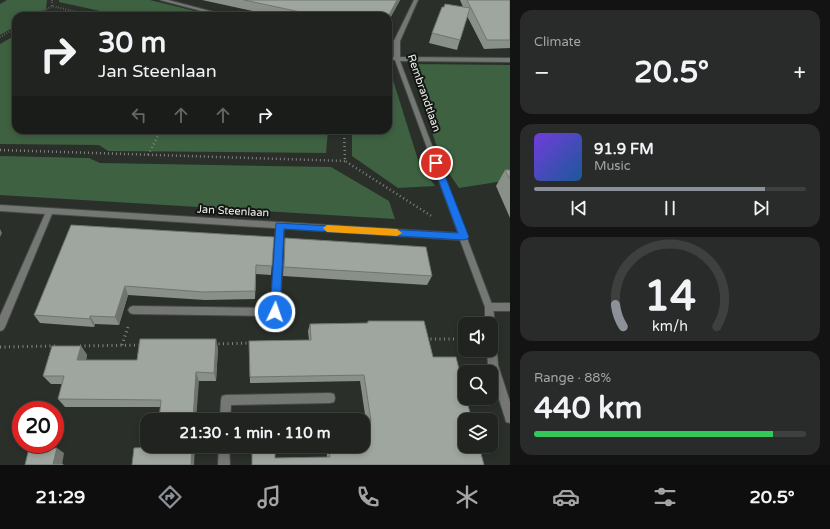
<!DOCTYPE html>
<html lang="en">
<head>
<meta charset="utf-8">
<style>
	:root { --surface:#202320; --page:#282b29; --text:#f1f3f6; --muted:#a2a4a5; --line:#3d403e; --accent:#8c9099 }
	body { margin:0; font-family:"Varela Round",sans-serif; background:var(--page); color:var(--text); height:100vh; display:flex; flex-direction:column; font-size:15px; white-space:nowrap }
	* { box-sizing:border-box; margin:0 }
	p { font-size:13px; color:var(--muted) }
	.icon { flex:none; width:22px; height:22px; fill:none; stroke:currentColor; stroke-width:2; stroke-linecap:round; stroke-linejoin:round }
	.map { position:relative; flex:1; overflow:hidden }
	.sheet { display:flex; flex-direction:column; gap:10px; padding:10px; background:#121312; width:320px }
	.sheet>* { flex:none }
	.banner { position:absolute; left:12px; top:12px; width:380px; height:122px; border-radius:12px; box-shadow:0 2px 6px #0003,0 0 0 1px var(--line); background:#202320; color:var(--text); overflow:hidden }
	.buttons { position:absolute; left:458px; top:317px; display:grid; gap:8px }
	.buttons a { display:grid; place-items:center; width:40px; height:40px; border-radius:8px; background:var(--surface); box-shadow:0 2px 6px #0003,0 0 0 1px var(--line); font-size:20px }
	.speed { position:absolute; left:12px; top:401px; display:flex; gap:8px; font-size:20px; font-weight:700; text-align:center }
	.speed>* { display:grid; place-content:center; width:52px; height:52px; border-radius:50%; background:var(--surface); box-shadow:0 2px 6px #0003,0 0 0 1px var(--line); line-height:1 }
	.speed .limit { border:6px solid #d22; background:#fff; color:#111 }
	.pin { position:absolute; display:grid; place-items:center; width:34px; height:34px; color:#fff; margin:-17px; border:2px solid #fff; border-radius:50%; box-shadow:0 1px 4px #0007 }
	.me { position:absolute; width:44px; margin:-22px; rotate:3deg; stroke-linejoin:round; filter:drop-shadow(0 0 3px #0008) }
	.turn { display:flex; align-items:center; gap:14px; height:84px; padding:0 20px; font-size:18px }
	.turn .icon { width:52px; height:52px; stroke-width:2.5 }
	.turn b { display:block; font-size:28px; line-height:34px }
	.lanes { display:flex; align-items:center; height:38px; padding:0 20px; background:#0003; justify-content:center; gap:20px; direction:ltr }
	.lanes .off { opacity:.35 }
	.big { font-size:30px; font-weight:800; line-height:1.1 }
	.sheet .tile { flex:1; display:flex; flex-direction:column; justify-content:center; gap:6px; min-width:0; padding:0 14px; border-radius:12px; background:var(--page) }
	.sheet .dial { align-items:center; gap:0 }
	.dial svg { height:104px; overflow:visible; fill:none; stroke:var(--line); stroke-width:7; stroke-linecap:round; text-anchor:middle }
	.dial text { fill:var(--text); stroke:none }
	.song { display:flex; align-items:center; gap:12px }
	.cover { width:48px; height:48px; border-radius:6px; background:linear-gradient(135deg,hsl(260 70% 55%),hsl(210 70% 35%)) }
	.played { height:4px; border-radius:2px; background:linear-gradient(90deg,var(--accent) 85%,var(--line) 85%) }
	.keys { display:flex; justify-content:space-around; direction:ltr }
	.heat { display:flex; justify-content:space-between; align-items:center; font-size:22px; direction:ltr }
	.charge { height:6px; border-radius:3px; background:linear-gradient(90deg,#34c759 88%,var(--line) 0) }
	.trip { position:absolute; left:140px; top:413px; width:230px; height:40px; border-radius:12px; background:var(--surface); box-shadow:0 2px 6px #0003,0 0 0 1px var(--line); font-weight:800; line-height:40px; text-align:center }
	.dock { display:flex; height:64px; justify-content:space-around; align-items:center; background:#0d0e0d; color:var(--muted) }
	.dock .icon { width:28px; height:28px }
	.dock .selected { color:var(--accent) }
	.dock b { font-size:18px; color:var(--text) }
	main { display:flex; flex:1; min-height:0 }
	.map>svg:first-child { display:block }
	.green { fill:#3e6141 }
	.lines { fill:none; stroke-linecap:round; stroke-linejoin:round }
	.service-casing { stroke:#454a45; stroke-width:2 }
	.minor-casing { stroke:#454a45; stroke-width:2 }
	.path-far2 { stroke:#808480; stroke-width:2; stroke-dasharray:0.5 2; stroke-linecap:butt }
	.path-far1 { stroke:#808480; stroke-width:2.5; stroke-dasharray:1 3; stroke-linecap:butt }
	.path { stroke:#808480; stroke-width:3; stroke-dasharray:1 3.5; stroke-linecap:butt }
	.service { fill:#757775; fill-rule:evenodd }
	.minor { fill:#757775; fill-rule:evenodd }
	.wall { fill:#898f89 }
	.shaded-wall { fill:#6f746f }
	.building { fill:#9fa69f; stroke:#6f746f }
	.route { fill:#1a73e8; stroke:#114b97 }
	.slow { fill:#f59e0b }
	.labels { text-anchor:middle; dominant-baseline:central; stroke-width:4; stroke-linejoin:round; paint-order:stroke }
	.street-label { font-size:11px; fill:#eef1ee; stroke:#141614 }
</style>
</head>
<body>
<main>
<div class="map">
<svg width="510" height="465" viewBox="0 0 510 465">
	<rect width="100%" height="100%" fill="#2a2f2a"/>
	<g class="green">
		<polygon points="7,0 47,0 46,9 33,16 16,16 16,26 0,35 0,4"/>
		<polygon points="59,0 150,0 215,16 123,16 59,2"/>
		<polygon points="16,35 16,130 328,130 326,153 108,151 99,145 0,144 0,44"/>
		<polygon points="388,64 419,163 435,186 398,188 352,156 352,130 388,130"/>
		<polygon points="410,64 510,65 510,180 459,188 442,163"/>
		<polygon points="0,156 89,158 100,163 331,167 389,201 395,219 0,195"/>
	</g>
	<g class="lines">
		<defs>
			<g id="service">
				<polygon points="280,222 283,223 284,225 280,312 278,315 275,316 133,314 130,313 128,310 130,307 133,306 271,308 276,225 277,223"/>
				<polygon points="489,303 510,303 510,311 489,311 486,310 485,307 486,304"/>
				<polygon points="330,393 334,394 335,398 334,402 330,403 231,405 230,420 220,420 221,400 222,396 226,395"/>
				<polygon points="219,446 229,446 230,465 218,465"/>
			</g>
			<g id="minor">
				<polygon points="160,0 168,0 229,16 220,16"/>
				<polygon points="414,0 418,0 400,41 400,57 510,58 510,62 400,61 493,307 495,324 493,327 491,328 491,324 485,324 485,307 460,240 52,214 5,327 3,330 0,331 0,316 45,214 0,211 0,205 458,233 395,60 388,59 388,55 394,57 394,41"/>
				<polygon points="491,337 494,338 496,341 498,365 510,402 510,423 506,422 505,418 488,365 487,350 491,350"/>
			</g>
		</defs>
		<use href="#service" class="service-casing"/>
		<use href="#minor" class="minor-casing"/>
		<g class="path-far2">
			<polyline points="52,0 52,6 93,16"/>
			<polyline points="36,16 52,6"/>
			<polyline points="0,37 16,28"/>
		</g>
		<g class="path-far1">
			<polyline points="344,130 345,161 433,217"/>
			<polyline points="0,150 345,161"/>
			<polyline points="148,155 161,130"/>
		</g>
		<g class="path">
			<polyline points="426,339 465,339"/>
			<polyline points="214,344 251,343"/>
			<polyline points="122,345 128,327"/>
			<polyline points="80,346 143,345"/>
			<polyline points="0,347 55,346"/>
		</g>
		<use href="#service" class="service"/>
		<use href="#minor" class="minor"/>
	</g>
	<g class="wall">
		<polygon points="202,0 400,0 388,22 388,16 275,16"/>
		<polygon points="460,0 510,0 510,48 484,49 467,16 457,50 429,43 432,33 463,7"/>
		<polygon points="505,170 510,170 510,218 496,186"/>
		<polygon points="274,237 271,275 256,274 255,299 205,300 128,295 119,325 95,324 94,327 40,323 34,315"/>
		<polygon points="285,238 432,276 427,285 283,276"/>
		<polygon points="368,321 433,357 484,465 275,458 327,457 326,446 363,446 366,421 360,381 250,383 249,341 309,340 308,331 310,324 367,323"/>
		<polygon points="81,346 87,355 86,360 137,360 218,348 216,381 199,381 160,407 65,407 58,399 62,384 51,384 43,376"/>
	</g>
	<g class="shaded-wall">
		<polygon points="397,0 400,0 388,22 388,17"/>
		<polygon points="0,229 2,233 0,237"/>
		<polygon points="125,286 128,295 119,325 115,317"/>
		<polygon points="90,316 95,324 94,327 90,319"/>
		<polygon points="216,339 218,348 216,381 214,373"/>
		<polygon points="81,346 87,355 84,369 77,360"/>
		<polygon points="196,372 199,381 196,420 193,420"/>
		<polygon points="192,446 195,446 194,465 191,465"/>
		<polygon points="57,448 64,453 62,465 53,464"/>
	</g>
	<g class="building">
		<polygon points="244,0 397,0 388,17 388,16 319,16"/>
		<polygon points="467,0 510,0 510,40 487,40"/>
		<polygon points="445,4 470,8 460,40 432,33 442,7 444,7"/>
		<polygon points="505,170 510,170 510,179"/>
		<polygon points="71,225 274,237 272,266 256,265 255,291 203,292 125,286 115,317 90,316 90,319 34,315"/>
		<polygon points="285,238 426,247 432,276 284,267"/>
		<polygon points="368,321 424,321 433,357 456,357 465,393 465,398 466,398 472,420 465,420 465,446 479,446 484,465 252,465 252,446 275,446 275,458 330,457 328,446 363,446 363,421 371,421 364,375 250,377 249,341 311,340 310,324 368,323"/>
		<polygon points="140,339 216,339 214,373 196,372 193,420 159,420 161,400 58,399 64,376 43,376 52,346 81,346 77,360 137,360"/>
		<polygon points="155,446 192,446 191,465 132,465 134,448 155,447"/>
		<polygon points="29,448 57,448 53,464 63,464 63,465 25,465"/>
	</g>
	<polygon class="route" points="436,160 440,163 469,237 467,239 464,240 284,229 280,312 279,315 275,317 272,315 270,312 276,223 458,233 432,163"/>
	<polygon class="slow" points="327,225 397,229 402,233 397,236 327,232 323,228"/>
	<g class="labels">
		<g class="street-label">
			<text transform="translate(424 93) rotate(71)">Rembrandtlaan</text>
			<text transform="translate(233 211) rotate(3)">Jan Steenlaan</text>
		</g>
	</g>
</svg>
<div class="buttons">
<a><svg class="icon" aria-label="sound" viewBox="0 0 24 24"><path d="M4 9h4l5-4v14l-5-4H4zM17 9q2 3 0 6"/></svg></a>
<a><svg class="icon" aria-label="search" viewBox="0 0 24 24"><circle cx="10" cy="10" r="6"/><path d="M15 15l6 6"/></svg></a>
<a><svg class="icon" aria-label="layers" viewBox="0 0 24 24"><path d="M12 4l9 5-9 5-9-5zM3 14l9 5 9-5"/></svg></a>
</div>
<div class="speed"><div class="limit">20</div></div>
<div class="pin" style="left:436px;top:163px;background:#d93025"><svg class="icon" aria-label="arrive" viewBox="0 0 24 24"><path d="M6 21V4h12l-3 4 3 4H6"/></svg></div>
<svg class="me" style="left:275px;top:312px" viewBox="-20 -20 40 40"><circle r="17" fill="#1a73e8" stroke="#fff" stroke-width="3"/><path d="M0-11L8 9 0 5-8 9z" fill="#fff"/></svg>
<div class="trip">21:30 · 1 min · 110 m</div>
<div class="banner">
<div class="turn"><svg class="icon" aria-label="right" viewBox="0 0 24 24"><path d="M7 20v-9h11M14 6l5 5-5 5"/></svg><div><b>30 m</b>Jan Steenlaan</div></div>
<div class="lanes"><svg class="icon off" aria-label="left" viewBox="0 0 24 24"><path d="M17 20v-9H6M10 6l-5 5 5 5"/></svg><svg class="icon off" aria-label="ahead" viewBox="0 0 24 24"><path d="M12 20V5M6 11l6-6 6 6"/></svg><svg class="icon off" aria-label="ahead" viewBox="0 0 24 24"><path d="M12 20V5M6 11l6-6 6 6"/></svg><svg class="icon" aria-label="right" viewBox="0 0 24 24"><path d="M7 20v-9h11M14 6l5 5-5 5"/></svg></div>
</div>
</div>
<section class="sheet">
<div class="tile"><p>Climate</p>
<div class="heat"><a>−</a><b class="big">20.5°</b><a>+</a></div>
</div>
<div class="tile">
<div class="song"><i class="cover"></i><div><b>91.9 FM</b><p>Music</p></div></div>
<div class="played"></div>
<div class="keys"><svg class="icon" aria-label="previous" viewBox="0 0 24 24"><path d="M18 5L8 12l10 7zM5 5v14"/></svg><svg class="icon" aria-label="pause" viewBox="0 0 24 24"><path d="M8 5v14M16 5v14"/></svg><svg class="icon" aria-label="next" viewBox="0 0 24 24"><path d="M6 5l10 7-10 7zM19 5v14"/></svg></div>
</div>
<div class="tile dial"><svg viewBox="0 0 100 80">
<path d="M14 69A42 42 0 1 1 86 69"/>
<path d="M14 69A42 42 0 0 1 8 52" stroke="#8c9099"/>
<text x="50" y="56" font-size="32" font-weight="700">14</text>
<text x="50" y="72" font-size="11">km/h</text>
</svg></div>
<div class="tile"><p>Range · 88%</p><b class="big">440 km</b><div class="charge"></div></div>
</section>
</main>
<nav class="dock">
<b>21:29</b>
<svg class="icon selected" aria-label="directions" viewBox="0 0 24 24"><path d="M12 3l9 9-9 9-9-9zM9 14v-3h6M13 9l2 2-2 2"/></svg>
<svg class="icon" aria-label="music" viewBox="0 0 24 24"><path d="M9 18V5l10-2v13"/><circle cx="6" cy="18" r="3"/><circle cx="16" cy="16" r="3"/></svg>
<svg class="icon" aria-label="phone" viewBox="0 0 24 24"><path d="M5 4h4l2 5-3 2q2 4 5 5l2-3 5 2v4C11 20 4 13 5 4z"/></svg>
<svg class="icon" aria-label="climate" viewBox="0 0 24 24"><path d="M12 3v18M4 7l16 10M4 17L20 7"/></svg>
<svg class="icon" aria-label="car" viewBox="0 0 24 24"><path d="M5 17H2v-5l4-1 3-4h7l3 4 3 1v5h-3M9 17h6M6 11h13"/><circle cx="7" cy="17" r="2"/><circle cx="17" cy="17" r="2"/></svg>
<svg class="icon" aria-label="filters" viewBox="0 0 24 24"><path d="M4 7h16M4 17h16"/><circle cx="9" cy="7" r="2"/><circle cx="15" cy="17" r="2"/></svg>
<b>20.5°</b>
</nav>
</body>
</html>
